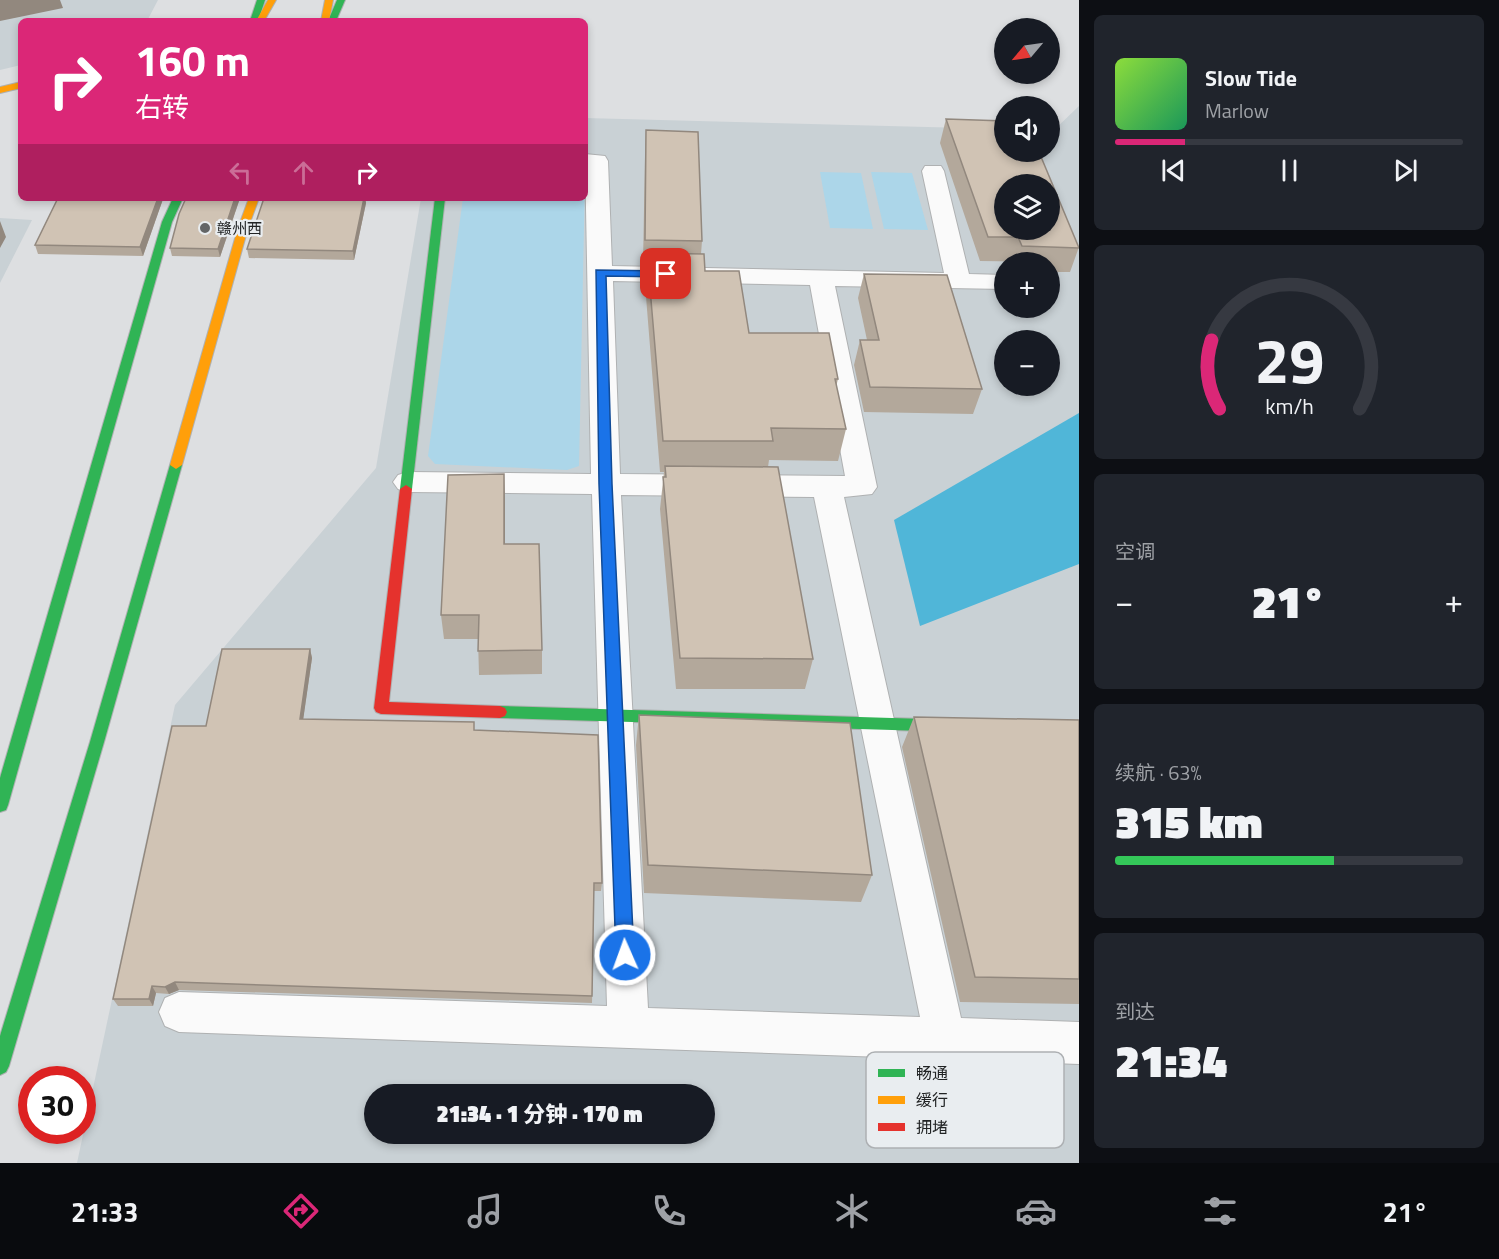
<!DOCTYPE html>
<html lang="zh">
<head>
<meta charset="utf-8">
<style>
	:root { --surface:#171b24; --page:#20242c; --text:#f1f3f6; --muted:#9ea1a6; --line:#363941; --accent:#db2777 }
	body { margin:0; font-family:"Titillium Web","Noto Sans SC",sans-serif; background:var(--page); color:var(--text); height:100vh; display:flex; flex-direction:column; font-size:22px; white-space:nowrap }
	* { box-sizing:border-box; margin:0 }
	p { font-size:20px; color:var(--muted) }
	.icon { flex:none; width:33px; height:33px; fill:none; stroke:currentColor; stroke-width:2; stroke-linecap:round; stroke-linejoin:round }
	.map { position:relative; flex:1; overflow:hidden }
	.side { display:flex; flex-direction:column; gap:15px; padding:15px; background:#0d0f14; width:420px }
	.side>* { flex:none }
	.banner { position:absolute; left:18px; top:18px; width:570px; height:183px; border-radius:9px; box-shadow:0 3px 9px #0003; background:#db2777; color:#fff; overflow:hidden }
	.needle { width:39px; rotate:241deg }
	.tools { position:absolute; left:994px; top:18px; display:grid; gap:12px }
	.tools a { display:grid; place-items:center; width:66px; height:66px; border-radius:50%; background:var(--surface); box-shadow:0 3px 9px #0003; font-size:30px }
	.speed { position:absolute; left:18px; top:1066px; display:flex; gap:12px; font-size:30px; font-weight:700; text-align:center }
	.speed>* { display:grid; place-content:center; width:78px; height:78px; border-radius:50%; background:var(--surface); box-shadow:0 3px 9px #0003; line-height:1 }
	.speed .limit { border:9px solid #d22; background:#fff; color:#111 }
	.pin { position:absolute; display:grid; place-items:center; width:51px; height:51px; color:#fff; margin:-26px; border-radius:12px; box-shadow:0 3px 9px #0006 }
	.me { position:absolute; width:66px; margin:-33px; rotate:358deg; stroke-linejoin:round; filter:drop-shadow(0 0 4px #0008) }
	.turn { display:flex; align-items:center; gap:21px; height:126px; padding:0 18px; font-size:27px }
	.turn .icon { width:78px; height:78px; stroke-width:2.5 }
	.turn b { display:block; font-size:42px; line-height:51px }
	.lanes { display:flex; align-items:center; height:57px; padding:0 18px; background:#0003; justify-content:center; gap:30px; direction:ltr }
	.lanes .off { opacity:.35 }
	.big { font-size:45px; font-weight:800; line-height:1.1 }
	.side .tile { flex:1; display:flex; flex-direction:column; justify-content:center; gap:9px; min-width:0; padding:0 21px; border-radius:9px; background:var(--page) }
	.side .dial { align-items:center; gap:0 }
	.dial svg { height:156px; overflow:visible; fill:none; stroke:var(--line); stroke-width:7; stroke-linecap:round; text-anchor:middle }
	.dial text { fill:var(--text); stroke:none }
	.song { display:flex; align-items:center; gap:18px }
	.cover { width:72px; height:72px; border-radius:9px; background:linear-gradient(135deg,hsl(90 70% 55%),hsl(150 70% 35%)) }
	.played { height:6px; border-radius:3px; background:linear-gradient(90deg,var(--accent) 20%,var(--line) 20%) }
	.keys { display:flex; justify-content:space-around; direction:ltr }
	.heat { display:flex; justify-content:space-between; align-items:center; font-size:33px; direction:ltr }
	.charge { height:9px; border-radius:4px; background:linear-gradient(90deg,#34c759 63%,var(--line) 0) }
	.trip { position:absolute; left:364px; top:1084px; width:351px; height:60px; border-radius:30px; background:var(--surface); box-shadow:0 3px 9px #0003; font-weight:800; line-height:60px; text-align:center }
	.menu { display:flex; height:96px; justify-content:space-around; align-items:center; background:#090b0e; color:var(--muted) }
	.menu .icon { width:42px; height:42px }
	.menu .current { color:var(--accent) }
	.menu b { font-size:27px; color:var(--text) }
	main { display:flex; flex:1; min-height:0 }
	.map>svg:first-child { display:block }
	.built { fill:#c9d1d5; fill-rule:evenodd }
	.green { fill:#acd6e9 }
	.water { fill:#50b6d8 }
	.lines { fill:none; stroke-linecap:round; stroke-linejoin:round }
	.street-casing { stroke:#afb1b2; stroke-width:2 }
	.fast-casing { stroke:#afb1b2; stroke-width:2 }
	.slow-casing { stroke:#afb1b2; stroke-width:2 }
	.jam-casing { stroke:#afb1b2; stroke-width:2 }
	.street { fill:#fafafa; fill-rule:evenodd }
	.fast { fill:#30b455; fill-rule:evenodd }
	.slow { fill:#ff9f0a; fill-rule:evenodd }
	.jam { fill:#e5322d; fill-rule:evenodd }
	.wall { fill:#b3a89b }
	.shaded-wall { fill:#92887e }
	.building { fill:#d0c3b4; stroke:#92887e; stroke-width:1.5; fill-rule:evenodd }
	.route { fill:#1a73e8; stroke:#114b97; stroke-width:1.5 }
	.poi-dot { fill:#636566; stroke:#e9edf0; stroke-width:2 }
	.labels { text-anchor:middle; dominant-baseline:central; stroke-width:4.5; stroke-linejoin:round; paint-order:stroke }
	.far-poi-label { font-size:15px; fill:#212324; stroke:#e9edf0; text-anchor:start }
	.key { fill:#e9edf0; stroke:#adb0b3; stroke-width:1.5 }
	.key-label { font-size:16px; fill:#212324 }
</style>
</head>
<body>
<main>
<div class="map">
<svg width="1079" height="1163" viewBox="0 0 1079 1163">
	<rect width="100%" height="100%" fill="#dddfe1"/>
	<g class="built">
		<polygon points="0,0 158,0 147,21 21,21 21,65 0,70"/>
		<path d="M1079,106V1163H77L175,705L376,468L421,198H585V118L1005,129V152H1050V130H1054ZM1005,184H1050V230H1005ZM1005,262H1050V308H1005ZM1005,340H1050V386H1005ZM375,1095H705V1134H375Z"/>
		<polygon points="0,218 32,220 0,283"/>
	</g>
	<g class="green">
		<polygon points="820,172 861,173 873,229 830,228"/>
		<polygon points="871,172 912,173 928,230 884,229"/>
		<polygon points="585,179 579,466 567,470 435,464 428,456 463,198 585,198"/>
	</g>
	<polygon class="water" points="1079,413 1079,564 920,626 894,520"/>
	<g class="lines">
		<defs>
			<path id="street" d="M585,154L605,156L608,161L612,266L944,273L922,171L925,166H941L944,171L969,274L1005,275V289L835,286L877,487L872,494L844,497L961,1018L1079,1022V1064L179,1032L165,1026L159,1012L165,998L179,992L607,1006L592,494L408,492L398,489L393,482L398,475L408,472L591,474ZM613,281L810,285L845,476L620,474ZM621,495L814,497L920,1017L648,1008Z"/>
			<g id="fast">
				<polygon points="257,0 265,0 258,21 250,21"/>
				<polygon points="337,0 345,0 336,21 328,21"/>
				<polygon points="173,198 183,198 172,222 8,805 6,810 0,812 0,778 162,222"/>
				<polygon points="435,198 445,198 412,489 406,493 400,489"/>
				<polygon points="176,461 182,465 104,742 9,1066 6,1072 0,1075 0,1036 90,742 170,465"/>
				<polygon points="500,706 957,720 962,722 964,726 962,730 957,732 500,718 495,716 493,712 495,708"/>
			</g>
			<g id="slow">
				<polygon points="268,0 276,0 264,21 256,21"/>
				<polygon points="325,0 333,0 329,21 321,21"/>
				<polygon points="21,82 21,88 0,93 0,87"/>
				<polygon points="249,198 259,198 248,228 182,465 176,469 170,465 238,228"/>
			</g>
			<polygon id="jam" points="406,485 412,489 389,702 500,706 505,708 507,712 505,716 500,718 381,714 376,712 374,708 400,489"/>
		</defs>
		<use href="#street" class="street-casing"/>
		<use href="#fast" class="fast-casing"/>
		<use href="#slow" class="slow-casing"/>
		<use href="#jam" class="jam-casing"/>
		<use href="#street" class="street"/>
		<use href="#fast" class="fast"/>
		<use href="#slow" class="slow"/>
		<use href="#jam" class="jam"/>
	</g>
	<g class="wall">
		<polygon points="946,119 1079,247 1070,272 1050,272 1050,262 980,261 940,143"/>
		<polygon points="646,130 702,241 701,254 705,271 749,333 838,379 836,387 846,429 838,461 769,460 768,467 813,659 805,689 676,689 660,509 664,472 660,472 645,284 646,264 643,264 645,154"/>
		<polygon points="58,198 163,198 163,199 143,256 38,254 35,245"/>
		<polygon points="186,198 238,198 239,201 220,257 172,256 170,248"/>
		<polygon points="264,198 365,198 366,203 354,260 249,258 247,249"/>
		<polygon points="864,274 982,389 973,414 864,412 854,365 860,340 867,340 858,298"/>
		<polygon points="504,474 505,544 542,650 542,674 479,675 478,639 444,639 441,615"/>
		<polygon points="310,649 312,658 303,719 474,722 474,730 602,883 601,891 594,891 592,1003 179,990 169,994 156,993 153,1006 118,1006 113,999 206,726"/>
		<polygon points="639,715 872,875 861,902 644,893 636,745"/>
		<polygon points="914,717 1079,720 1079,1004 960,1002 902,747"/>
	</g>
	<g class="shaded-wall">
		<polygon points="0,0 60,0 63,8 0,21"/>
		<polygon points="158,198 163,198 163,199 143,256 140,247"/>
		<polygon points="235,198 238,198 239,201 220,257 218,249"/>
		<polygon points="364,198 365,198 366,203 354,260 353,251"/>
		<polygon points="0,221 6,237 0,248"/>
		<polygon points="504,474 505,499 505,568 504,544"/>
		<polygon points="310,649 312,658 302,728 300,719"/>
		<polygon points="175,982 179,990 169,994 165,987"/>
		<polygon points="152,986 156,993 153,1006 149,999"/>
	</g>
	<g class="building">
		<path d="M946,119L1005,121V152H1039L1079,248L1022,246L1018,237H988ZM1005,184H1050V230H1005Z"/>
		<polygon points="646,130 698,132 702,241 645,240"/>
		<polygon points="58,198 158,198 140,247 35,245"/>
		<polygon points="186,198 235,198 218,249 170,248 179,214"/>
		<polygon points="264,198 364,198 353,251 247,249"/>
		<polygon points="647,253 704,254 705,271 739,271 749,333 829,333 838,379 835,379 846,429 771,428 773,441 663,441"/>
		<polygon points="864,274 947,275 982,389 870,387 860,340 879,340"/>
		<polygon points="665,466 778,467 813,659 680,658 663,477 666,477"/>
		<polygon points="504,474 504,544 539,544 542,650 478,651 479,615 441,615 448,475"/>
		<polygon points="222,649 310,649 300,719 474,722 474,730 598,735 602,883 594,883 592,996 175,982 165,987 152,986 149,999 113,999 172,726 206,726"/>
		<polygon points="639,715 850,723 872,875 648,865"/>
		<polygon points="914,717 1079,720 1079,979 975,977"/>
	</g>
	<polygon class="route" points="596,270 666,271 672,274 666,277 606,276 612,484 634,955 631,961 625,963 619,961 616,955 599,484"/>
	<circle class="poi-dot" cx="205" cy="228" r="6"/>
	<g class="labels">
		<g class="far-poi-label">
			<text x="217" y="228">赣州西</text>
		</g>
	</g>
	<rect x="866" y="1052" width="198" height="96" rx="9" class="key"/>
	<rect x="878" y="1069" width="27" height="8" fill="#30b455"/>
	<rect x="878" y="1096" width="27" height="8" fill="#ff9f0a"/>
	<rect x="878" y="1123" width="27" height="8" fill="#e5322d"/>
	<g class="key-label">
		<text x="916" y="1079">畅通</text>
		<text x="916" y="1106">缓行</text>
		<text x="916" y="1133">拥堵</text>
	</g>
</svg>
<div class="tools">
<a><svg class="needle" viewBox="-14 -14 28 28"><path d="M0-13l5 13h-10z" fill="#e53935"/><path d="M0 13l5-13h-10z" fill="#9ea1a6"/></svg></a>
<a><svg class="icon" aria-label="sound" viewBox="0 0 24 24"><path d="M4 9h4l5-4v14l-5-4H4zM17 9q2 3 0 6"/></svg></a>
<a><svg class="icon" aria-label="layers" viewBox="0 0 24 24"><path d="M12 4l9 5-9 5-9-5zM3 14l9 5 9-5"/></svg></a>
<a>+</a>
<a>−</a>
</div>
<div class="speed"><div class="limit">30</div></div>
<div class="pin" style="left:666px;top:274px;background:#d93025"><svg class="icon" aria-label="arrive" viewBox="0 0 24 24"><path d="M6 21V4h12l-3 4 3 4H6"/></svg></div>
<svg class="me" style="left:625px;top:955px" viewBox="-20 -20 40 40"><circle r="17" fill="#1a73e8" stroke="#fff" stroke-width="3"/><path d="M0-11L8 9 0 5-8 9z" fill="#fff"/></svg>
<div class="trip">21:34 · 1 分钟 · 170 m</div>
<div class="banner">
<div class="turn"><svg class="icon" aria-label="right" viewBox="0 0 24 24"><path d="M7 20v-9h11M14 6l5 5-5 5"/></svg><div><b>160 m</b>右转</div></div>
<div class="lanes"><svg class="icon off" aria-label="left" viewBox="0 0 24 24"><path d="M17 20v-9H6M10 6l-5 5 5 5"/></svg><svg class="icon off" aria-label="ahead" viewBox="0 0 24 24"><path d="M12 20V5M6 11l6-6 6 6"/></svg><svg class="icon" aria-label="right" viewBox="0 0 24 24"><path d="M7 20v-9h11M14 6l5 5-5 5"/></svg></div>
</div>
</div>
<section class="side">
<div class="tile">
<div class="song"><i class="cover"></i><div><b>Slow Tide</b><p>Marlow</p></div></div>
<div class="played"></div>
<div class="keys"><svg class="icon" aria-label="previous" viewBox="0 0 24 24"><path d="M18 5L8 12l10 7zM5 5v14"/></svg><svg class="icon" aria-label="pause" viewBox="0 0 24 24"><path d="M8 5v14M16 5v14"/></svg><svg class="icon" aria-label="next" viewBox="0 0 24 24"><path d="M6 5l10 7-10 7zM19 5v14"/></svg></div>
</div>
<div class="tile dial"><svg viewBox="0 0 100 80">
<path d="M14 69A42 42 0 1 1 86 69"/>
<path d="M14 69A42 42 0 0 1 10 34" stroke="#db2777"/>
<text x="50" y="56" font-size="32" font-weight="700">29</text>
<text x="50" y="72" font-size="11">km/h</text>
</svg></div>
<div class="tile"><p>空调</p>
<div class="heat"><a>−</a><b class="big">21°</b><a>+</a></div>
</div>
<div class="tile"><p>续航 · 63%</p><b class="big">315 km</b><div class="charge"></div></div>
<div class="tile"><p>到达</p><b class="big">21:34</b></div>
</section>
</main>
<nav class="menu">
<b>21:33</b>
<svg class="icon current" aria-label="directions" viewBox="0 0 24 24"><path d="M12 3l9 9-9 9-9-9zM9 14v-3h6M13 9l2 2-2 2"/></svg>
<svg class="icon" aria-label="music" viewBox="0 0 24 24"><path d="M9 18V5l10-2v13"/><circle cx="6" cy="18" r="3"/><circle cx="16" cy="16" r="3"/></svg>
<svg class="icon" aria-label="phone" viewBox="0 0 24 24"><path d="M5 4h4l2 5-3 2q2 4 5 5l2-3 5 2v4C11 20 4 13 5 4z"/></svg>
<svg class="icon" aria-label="climate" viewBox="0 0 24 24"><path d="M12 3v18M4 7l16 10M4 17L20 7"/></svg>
<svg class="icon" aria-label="car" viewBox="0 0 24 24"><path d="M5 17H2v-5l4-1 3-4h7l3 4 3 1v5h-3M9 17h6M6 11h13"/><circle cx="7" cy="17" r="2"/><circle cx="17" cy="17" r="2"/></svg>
<svg class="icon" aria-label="filters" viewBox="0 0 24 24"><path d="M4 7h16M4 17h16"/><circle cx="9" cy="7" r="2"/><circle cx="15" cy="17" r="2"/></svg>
<b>21°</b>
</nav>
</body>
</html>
